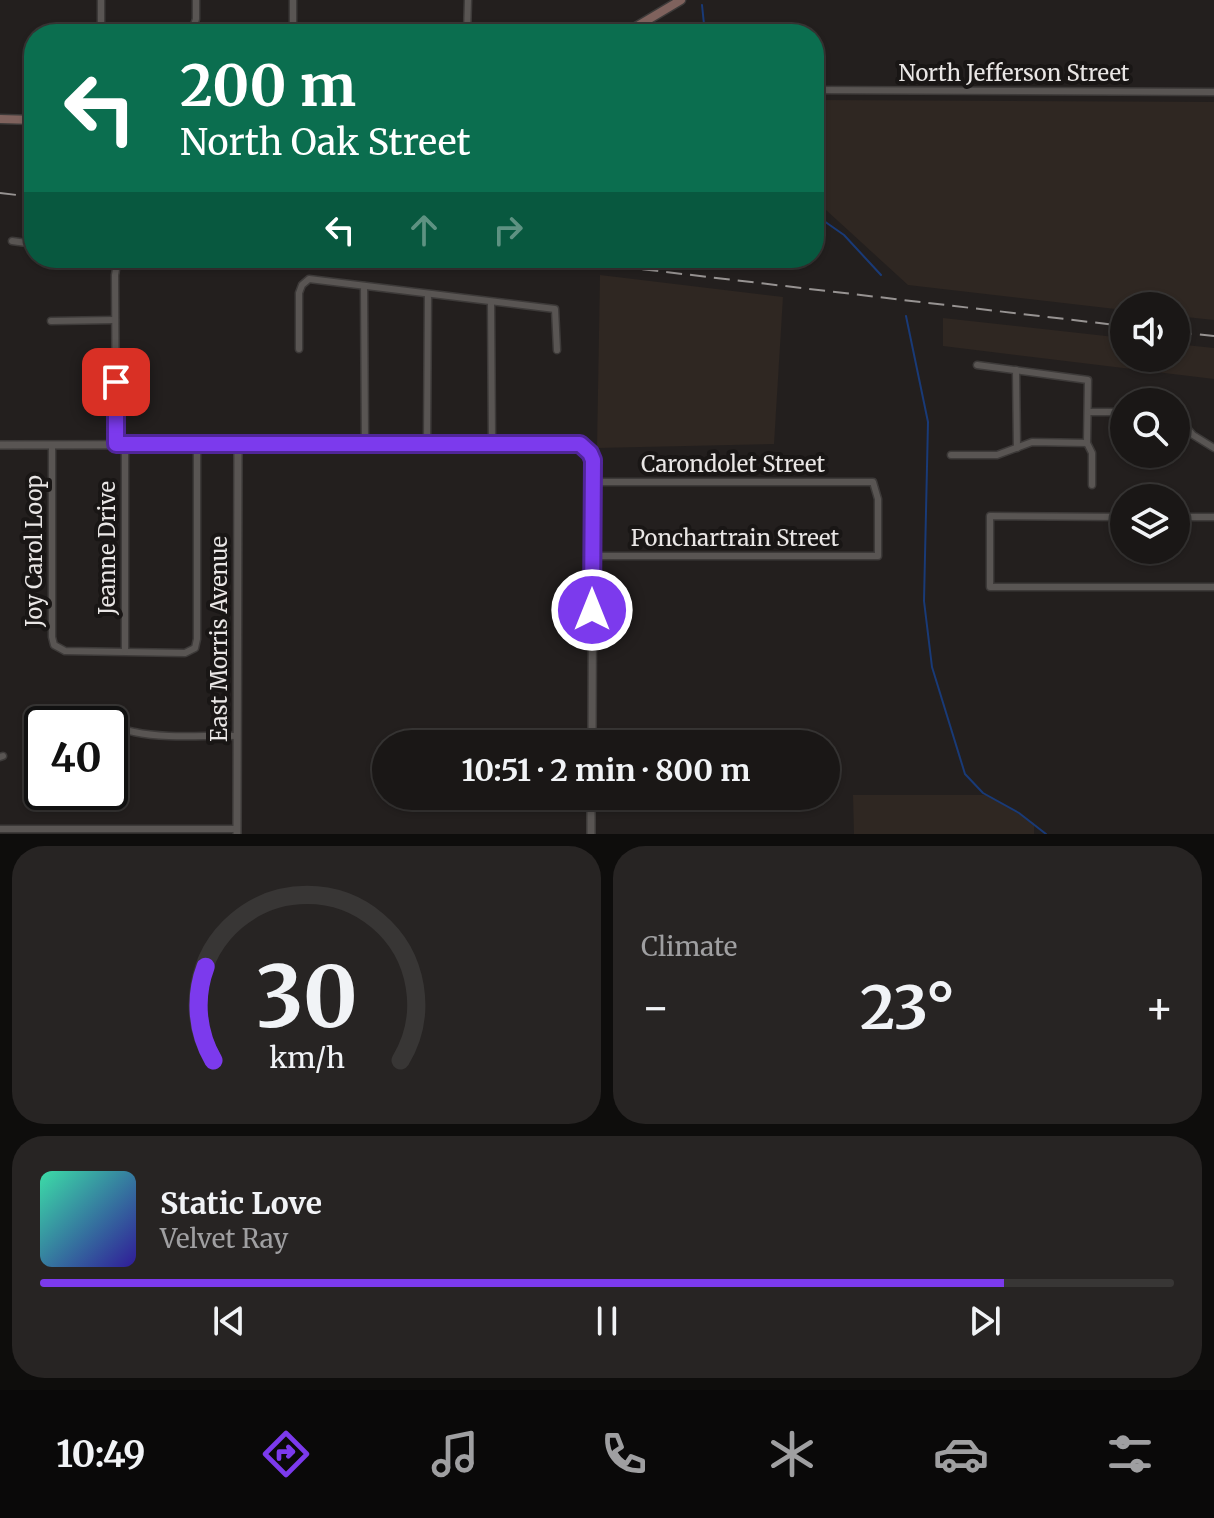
<!DOCTYPE html>
<html lang="en">
<head>
<meta charset="utf-8">
<style>
	:root { --surface:#1a1716; --page:#272423; --text:#f1f3f6; --muted:#9f9fa1; --line:#383635; --accent:#7c3aed }
	body { margin:0; font-family:Merriweather,serif; background:var(--page); color:var(--text); height:100vh; display:flex; flex-direction:column; font-size:30px; white-space:nowrap }
	* { box-sizing:border-box; margin:0 }
	p { font-size:26px; color:var(--muted) }
	.icon { flex:none; width:44px; height:44px; fill:none; stroke:currentColor; stroke-width:2; stroke-linecap:round; stroke-linejoin:round }
	.map { position:relative; height:834px; overflow:hidden }
	.side { display:flex; flex-direction:column; gap:12px; padding:12px; background:#0e0d0c; flex:1 }
	.side>* { flex:none }
	.banner { position:absolute; left:24px; top:24px; width:800px; height:244px; border-radius:32px; box-shadow:0 2px 6px #0004,0 0 0 2px var(--line); background:#0b6e4f; color:#fff; overflow:hidden }
	.controls { position:absolute; left:1110px; top:292px; display:grid; gap:16px }
	.controls a { display:grid; place-items:center; width:80px; height:80px; border-radius:50%; background:var(--surface); box-shadow:0 2px 6px #0004,0 0 0 2px var(--line); font-size:40px }
	.speed { position:absolute; left:24px; top:706px; display:flex; gap:16px; font-size:40px; font-weight:700; text-align:center }
	.speed>* { display:grid; place-content:center; width:104px; height:104px; border-radius:50%; background:var(--surface); box-shadow:0 2px 6px #0004,0 0 0 2px var(--line); line-height:1 }
	.speed .limit { border:4px solid #111; border-radius:12px; background:#fff; color:#111 }
	.pin { position:absolute; display:grid; place-items:center; width:68px; height:68px; color:#fff; margin:-34px; border-radius:16px; box-shadow:0 4px 12px #0006 }
	.me { position:absolute; width:88px; margin:-44px; rotate:0deg; stroke-linejoin:round; filter:drop-shadow(0 0 6px #0008) }
	.turn { display:flex; align-items:center; gap:28px; height:168px; padding:0 24px; font-size:36px }
	.turn .icon { width:104px; height:104px; stroke-width:2.5 }
	.turn b { display:block; font-size:56px; line-height:68px }
	.lanes { display:flex; align-items:center; height:76px; padding:0 24px; background:#0003; justify-content:center; gap:40px; direction:ltr }
	.lanes .off { opacity:.35 }
	.big { font-size:60px; font-weight:700; line-height:1.1 }
	.side .card { flex:1; display:flex; flex-direction:column; justify-content:center; gap:12px; min-width:0; padding:0 28px; border-radius:32px; background:var(--page) }
	.side .dial { align-items:center; gap:0 }
	.dial svg { height:208px; overflow:visible; fill:none; stroke:var(--line); stroke-width:7; stroke-linecap:round; text-anchor:middle }
	.dial text { fill:var(--text); stroke:none }
	.song { display:flex; align-items:center; gap:24px }
	.cover { width:96px; height:96px; border-radius:12px; background:linear-gradient(135deg,hsl(160 70% 55%),hsl(250 70% 35%)) }
	.played { height:8px; border-radius:4px; background:linear-gradient(90deg,var(--accent) 85%,var(--line) 85%) }
	.keys { display:flex; justify-content:space-around; direction:ltr }
	.heat { display:flex; justify-content:space-between; align-items:center; font-size:44px; direction:ltr }
	.side .tiles { flex:1; display:grid; gap:12px; grid-template-columns:1fr 1fr }
	.card:last-child { grid-column:span 2 }
	.trip { position:absolute; left:372px; top:730px; width:468px; height:80px; border-radius:40px; background:var(--surface); box-shadow:0 2px 6px #0004,0 0 0 2px var(--line); font-weight:700; line-height:80px; text-align:center }
	.tabs { display:flex; height:128px; justify-content:space-around; align-items:center; background:#0a0909; color:var(--muted) }
	.tabs .icon { width:56px; height:56px }
	.tabs .current { color:var(--accent) }
	.tabs b { font-size:36px; color:var(--text) }
	.map>svg:first-child { display:block }
	.built { fill:#2f2722 }
	.lines { fill:none; stroke-linecap:round; stroke-linejoin:round }
	.stream { stroke:#193a77; stroke-width:2 }
	.minor-casing { stroke:#3d3a39; stroke-width:9 }
	.tertiary-casing { stroke:#3d3a39; stroke-width:10 }
	.secondary-casing { stroke:#3d3a39; stroke-width:11 }
	.minor { stroke:#595553; stroke-width:6 }
	.tertiary { stroke:#595553; stroke-width:7 }
	.secondary { stroke:#7f625d; stroke-width:8 }
	.rail { stroke:#979392; stroke-width:2; stroke-dasharray:16 8; stroke-linecap:butt }
	.route-casing { stroke:#51269a; stroke-width:20 }
	.route { stroke:#7c3aed; stroke-width:14 }
	.labels { text-anchor:middle; dominant-baseline:central; stroke-width:8; stroke-linejoin:round; paint-order:stroke }
	.street-label { font-size:22px; fill:#e9e6e5; stroke:#191615 }
</style>
</head>
<body>
<div class="map">
<svg width="1214" height="834" viewBox="0 0 1214 834">
	<rect width="100%" height="100%" fill="#231f1e"/>
	<g class="built">
		<polygon points="814,100 1214,102 1214,320 1176,316 1176,306 1124,306 1124,310 908,285 814,199"/>
		<polygon points="600,275 783,297 774,444 597,448"/>
		<polygon points="943,318 1124,338 1124,358 1176,358 1176,344 1214,348 1214,379 943,346"/>
		<polygon points="853,795 987,795 1034,823 1034,834 854,834"/>
	</g>
	<g class="lines">
		<g class="stream">
			<polyline points="702,5 705,34"/>
			<polyline points="814,214 844,235 881,275"/>
			<polyline points="906,316 928,422 924,601 932,667 965,774 983,793 1019,813 1046,834"/>
		</g>
		<defs>
			<g id="minor">
				<polyline points="101,0 101,34"/>
				<polyline points="191,34 196,19 196,0"/>
				<polyline points="293,34 293,0"/>
				<polyline points="467,34 468,0"/>
				<polyline points="814,90 1214,92"/>
				<polyline points="12,241 34,244"/>
				<polyline points="364,286 365,443"/>
				<polyline points="491,302 492,443"/>
				<polyline points="51,321 115,320"/>
				<polyline points="299,349 299,293 302,285 309,279 555,309 557,350"/>
				<polyline points="977,365 1088,380 1087,443 1092,453 1092,485"/>
				<polyline points="1016,370 1017,448"/>
				<polyline points="1089,412 1124,412"/>
				<polyline points="1176,416 1193,435 1214,448"/>
				<polyline points="427,443 428,294"/>
				<polyline points="116,444 115,275 118,258"/>
				<polyline points="52,445 52,637 54,645 65,651 185,653 195,648 197,639 197,444"/>
				<polyline points="951,455 997,455 1032,442 1087,443"/>
				<polyline points="1124,517 990,516 990,587 1214,587"/>
				<polyline points="1176,517 1214,517"/>
				<polyline points="593,556 878,556 878,499 873,482 593,482"/>
				<polyline points="125,651 125,445"/>
				<path d="M85,724C104,715 115,729 134,732C167,739 203,735 237,736"/>
				<polyline points="0,757 3,756"/>
				<polyline points="0,829 237,829"/>
			</g>
			<g id="tertiary">
				<polyline points="0,445 580,444 590,453 593,460 592,744"/>
				<polyline points="237,834 238,444"/>
				<polyline points="591,834 591,796"/>
			</g>
			<g id="secondary">
				<polyline points="624,34 681,0"/>
				<polyline points="0,119 34,120"/>
			</g>
		</defs>
		<use href="#minor" class="minor-casing"/>
		<use href="#tertiary" class="tertiary-casing"/>
		<use href="#secondary" class="secondary-casing"/>
		<use href="#minor" class="minor"/>
		<use href="#tertiary" class="tertiary"/>
		<use href="#secondary" class="secondary"/>
		<g class="rail">
			<polyline points="0,193 34,197"/>
			<polyline points="547,258 1124,326"/>
			<polyline points="1176,332 1214,336"/>
		</g>
	</g>
	<g class="lines">
		<defs>
			<polyline id="route" points="116,382 116,444 580,444 590,453 593,460 592,610"/>
		</defs>
		<use href="#route" class="route-casing"/>
		<use href="#route" class="route"/>
	</g>
	<g class="labels">
		<g class="street-label">
			<text x="1014" y="73">North Jefferson Street</text>
			<text x="733" y="464">Carondolet Street</text>
			<text x="735" y="538">Ponchartrain Street</text>
			<text transform="translate(107 548) rotate(-90)">Jeanne Drive</text>
			<text transform="translate(34 551) rotate(-90)">Joy Carol Loop</text>
			<text transform="translate(219 639) rotate(-90)">East Morris Avenue</text>
		</g>
	</g>
</svg>
<div class="controls">
<a><svg class="icon" aria-label="sound" viewBox="0 0 24 24"><path d="M4 9h4l5-4v14l-5-4H4zM17 9q2 3 0 6"/></svg></a>
<a><svg class="icon" aria-label="search" viewBox="0 0 24 24"><circle cx="10" cy="10" r="6"/><path d="M15 15l6 6"/></svg></a>
<a><svg class="icon" aria-label="layers" viewBox="0 0 24 24"><path d="M12 4l9 5-9 5-9-5zM3 14l9 5 9-5"/></svg></a>
</div>
<div class="speed"><div class="limit">40</div></div>
<div class="pin" style="left:116px;top:382px;background:#d93025"><svg class="icon" aria-label="arrive" viewBox="0 0 24 24"><path d="M6 21V4h12l-3 4 3 4H6"/></svg></div>
<svg class="me" style="left:592px;top:610px" viewBox="-20 -20 40 40"><circle r="17" fill="#7c3aed" stroke="#fff" stroke-width="3"/><path d="M0-11L8 9 0 5-8 9z" fill="#fff"/></svg>
<div class="trip">10:51 · 2 min · 800 m</div>
<div class="banner">
<div class="turn"><svg class="icon" aria-label="left" viewBox="0 0 24 24"><path d="M17 20v-9H6M10 6l-5 5 5 5"/></svg><div><b>200 m</b>North Oak Street</div></div>
<div class="lanes"><svg class="icon" aria-label="left" viewBox="0 0 24 24"><path d="M17 20v-9H6M10 6l-5 5 5 5"/></svg><svg class="icon off" aria-label="ahead" viewBox="0 0 24 24"><path d="M12 20V5M6 11l6-6 6 6"/></svg><svg class="icon off" aria-label="right" viewBox="0 0 24 24"><path d="M7 20v-9h11M14 6l5 5-5 5"/></svg></div>
</div>
</div>
<section class="side">
<div class="tiles">
<div class="card dial"><svg viewBox="0 0 100 80">
<path d="M14 69A42 42 0 1 1 86 69"/>
<path d="M14 69A42 42 0 0 1 11 33" stroke="#7c3aed"/>
<text x="50" y="56" font-size="32" font-weight="700">30</text>
<text x="50" y="72" font-size="11">km/h</text>
</svg></div>
<div class="card"><p>Climate</p>
<div class="heat"><a>−</a><b class="big">23°</b><a>+</a></div>
</div>
<div class="card">
<div class="song"><i class="cover"></i><div><b>Static Love</b><p>Velvet Ray</p></div></div>
<div class="played"></div>
<div class="keys"><svg class="icon" aria-label="previous" viewBox="0 0 24 24"><path d="M18 5L8 12l10 7zM5 5v14"/></svg><svg class="icon" aria-label="pause" viewBox="0 0 24 24"><path d="M8 5v14M16 5v14"/></svg><svg class="icon" aria-label="next" viewBox="0 0 24 24"><path d="M6 5l10 7-10 7zM19 5v14"/></svg></div>
</div>
</div>
</section>
<nav class="tabs">
<b>10:49</b>
<svg class="icon current" aria-label="directions" viewBox="0 0 24 24"><path d="M12 3l9 9-9 9-9-9zM9 14v-3h6M13 9l2 2-2 2"/></svg>
<svg class="icon" aria-label="music" viewBox="0 0 24 24"><path d="M9 18V5l10-2v13"/><circle cx="6" cy="18" r="3"/><circle cx="16" cy="16" r="3"/></svg>
<svg class="icon" aria-label="phone" viewBox="0 0 24 24"><path d="M5 4h4l2 5-3 2q2 4 5 5l2-3 5 2v4C11 20 4 13 5 4z"/></svg>
<svg class="icon" aria-label="climate" viewBox="0 0 24 24"><path d="M12 3v18M4 7l16 10M4 17L20 7"/></svg>
<svg class="icon" aria-label="car" viewBox="0 0 24 24"><path d="M5 17H2v-5l4-1 3-4h7l3 4 3 1v5h-3M9 17h6M6 11h13"/><circle cx="7" cy="17" r="2"/><circle cx="17" cy="17" r="2"/></svg>
<svg class="icon" aria-label="filters" viewBox="0 0 24 24"><path d="M4 7h16M4 17h16"/><circle cx="9" cy="7" r="2"/><circle cx="15" cy="17" r="2"/></svg>
</nav>
</body>
</html>
